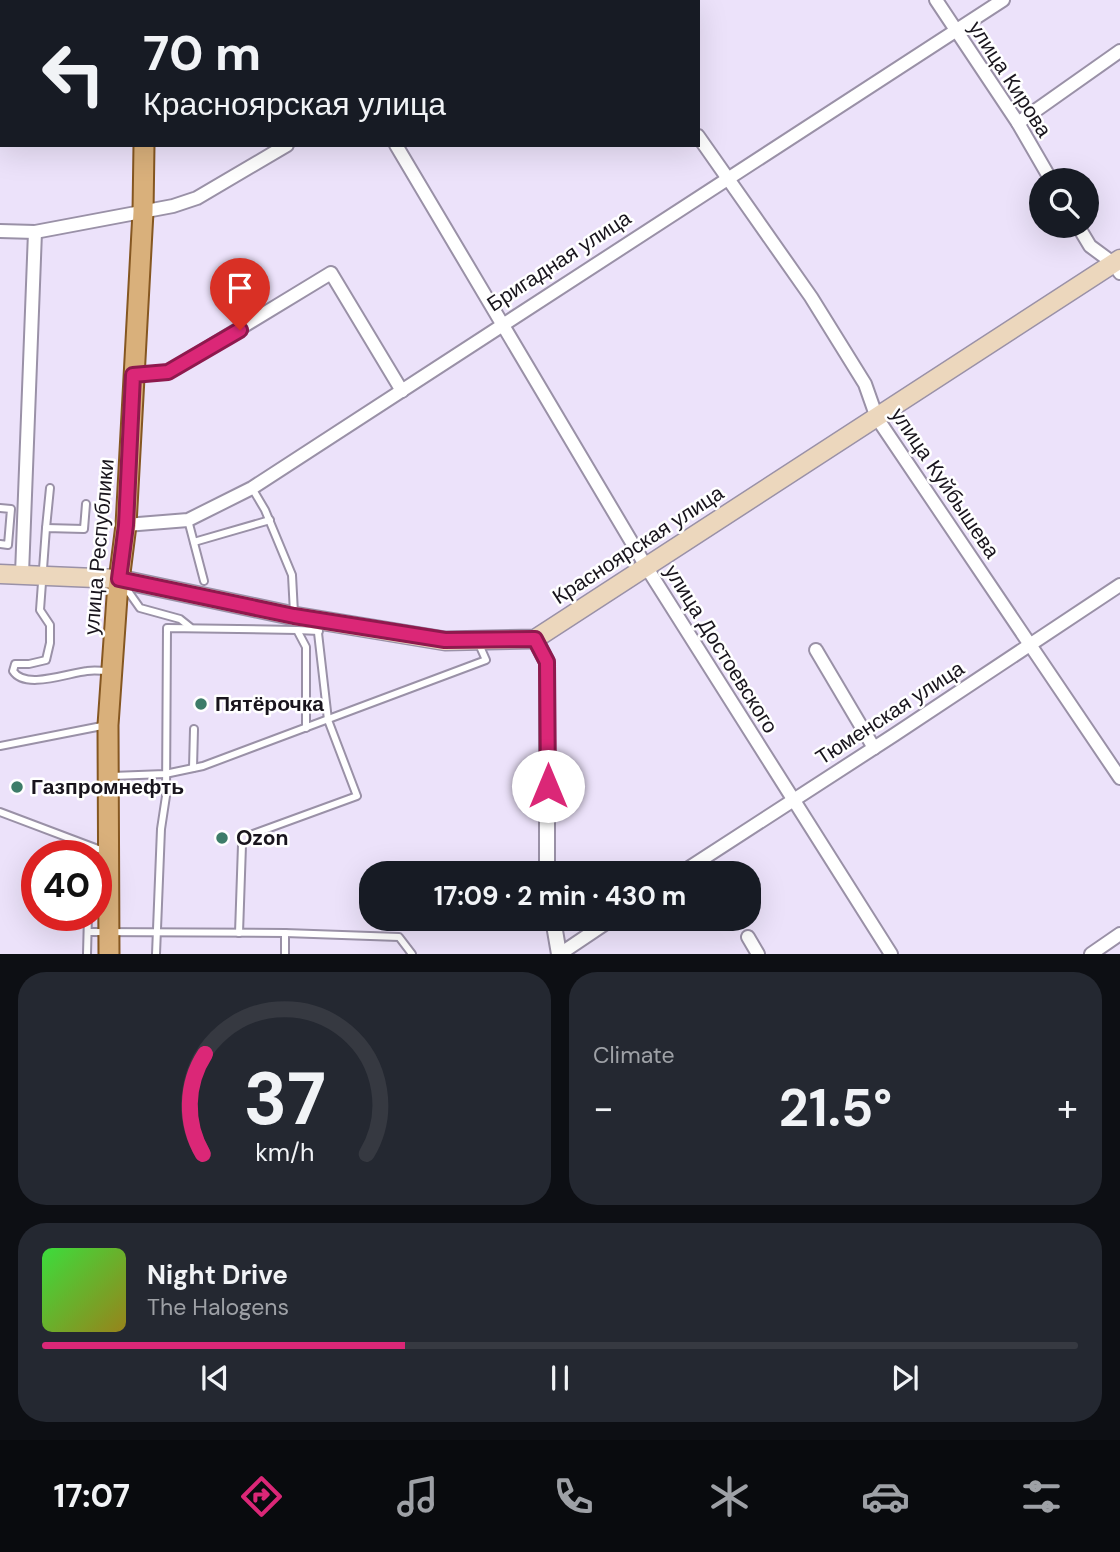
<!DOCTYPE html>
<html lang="en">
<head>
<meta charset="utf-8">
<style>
	:root { --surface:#171b24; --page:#242831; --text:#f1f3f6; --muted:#9ea1a6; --line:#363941; --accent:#db2777 }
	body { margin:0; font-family:"DM Sans",sans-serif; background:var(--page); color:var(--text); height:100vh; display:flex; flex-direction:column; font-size:26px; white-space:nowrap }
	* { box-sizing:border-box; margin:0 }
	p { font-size:23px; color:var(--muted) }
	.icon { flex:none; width:38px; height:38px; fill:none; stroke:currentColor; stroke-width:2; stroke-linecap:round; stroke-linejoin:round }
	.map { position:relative; height:954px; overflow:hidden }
	.drawer { display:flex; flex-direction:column; gap:18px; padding:18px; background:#0d0f14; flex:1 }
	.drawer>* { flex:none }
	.banner { position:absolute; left:0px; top:0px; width:700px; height:147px; box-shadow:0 7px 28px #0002; background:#171b24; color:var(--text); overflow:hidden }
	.tools { position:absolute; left:1029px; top:168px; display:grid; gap:14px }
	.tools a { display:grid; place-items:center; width:70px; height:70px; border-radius:50%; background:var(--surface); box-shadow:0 7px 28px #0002; font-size:35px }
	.speed { position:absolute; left:21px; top:840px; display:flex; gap:14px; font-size:35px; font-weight:700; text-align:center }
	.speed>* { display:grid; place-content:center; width:91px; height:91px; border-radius:50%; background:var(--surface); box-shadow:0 7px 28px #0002; line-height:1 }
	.speed .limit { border:10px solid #d22; background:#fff; color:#111 }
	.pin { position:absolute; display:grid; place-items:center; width:60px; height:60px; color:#fff; margin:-72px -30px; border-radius:50% 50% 50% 0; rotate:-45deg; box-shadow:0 0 7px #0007 }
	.pin .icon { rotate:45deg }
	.me { position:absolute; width:77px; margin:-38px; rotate:0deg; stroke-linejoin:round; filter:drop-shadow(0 0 5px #0008) }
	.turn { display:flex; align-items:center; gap:24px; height:147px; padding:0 28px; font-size:32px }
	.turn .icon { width:91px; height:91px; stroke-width:2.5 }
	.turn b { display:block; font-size:49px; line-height:60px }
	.big { font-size:52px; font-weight:700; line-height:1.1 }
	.drawer .tile { flex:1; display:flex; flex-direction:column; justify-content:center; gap:10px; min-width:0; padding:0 24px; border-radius:28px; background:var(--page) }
	.drawer .dial { align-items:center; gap:0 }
	.dial svg { height:182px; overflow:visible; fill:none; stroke:var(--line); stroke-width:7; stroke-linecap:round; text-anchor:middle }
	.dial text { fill:var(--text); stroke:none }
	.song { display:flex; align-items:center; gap:21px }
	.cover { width:84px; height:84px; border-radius:10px; background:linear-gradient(135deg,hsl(120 70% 55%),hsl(50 70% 35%)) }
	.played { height:7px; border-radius:4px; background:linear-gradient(90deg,var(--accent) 35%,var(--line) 35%) }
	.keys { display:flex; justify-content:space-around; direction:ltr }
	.heat { display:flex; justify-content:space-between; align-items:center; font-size:38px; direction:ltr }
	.drawer .tiles { flex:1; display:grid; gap:18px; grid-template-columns:1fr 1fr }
	.tile:last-child { grid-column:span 2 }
	.trip { position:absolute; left:359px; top:861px; width:402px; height:70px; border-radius:28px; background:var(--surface); box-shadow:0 7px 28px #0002; font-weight:700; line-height:70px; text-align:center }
	.menu { display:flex; height:112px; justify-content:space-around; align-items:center; background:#090b0e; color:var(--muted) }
	.menu .icon { width:49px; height:49px }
	.menu .selected { color:var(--accent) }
	.menu b { font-size:32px; color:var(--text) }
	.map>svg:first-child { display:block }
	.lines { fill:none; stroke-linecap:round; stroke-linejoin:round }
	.service-casing { stroke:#9a91a7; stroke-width:10 }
	.minor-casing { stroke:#9a91a7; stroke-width:16 }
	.tertiary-casing { stroke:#9a91a7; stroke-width:18 }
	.secondary-casing { stroke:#9a91a7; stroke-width:21 }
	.primary-casing { stroke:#855721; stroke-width:23 }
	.service { stroke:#fff; stroke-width:6 }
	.minor { stroke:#fff; stroke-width:12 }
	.tertiary { stroke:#fff; stroke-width:14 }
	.secondary { stroke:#ecd7bd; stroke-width:18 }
	.primary { stroke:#d9b07b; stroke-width:19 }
	.route-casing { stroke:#8e194d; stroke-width:18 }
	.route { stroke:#db2777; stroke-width:12 }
	.poi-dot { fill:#3d7c69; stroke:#fff; stroke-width:2.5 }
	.labels { text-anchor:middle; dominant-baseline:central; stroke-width:5; stroke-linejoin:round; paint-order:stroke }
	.street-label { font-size:21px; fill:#19151d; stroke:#fff }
	.poi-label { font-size:21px; font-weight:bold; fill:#19151d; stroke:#fff; text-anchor:start }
</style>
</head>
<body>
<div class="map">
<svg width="1120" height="954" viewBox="0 0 1120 954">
	<rect width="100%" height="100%" fill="#ece2fa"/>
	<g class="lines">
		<defs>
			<g id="service">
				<polyline points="252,488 265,510 292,575 294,613"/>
				<path d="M86,504L84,529L46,528L40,610L50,625V643L46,660L29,664H15L13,671C25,690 68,673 87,671C94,670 102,671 109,671"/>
				<polyline points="0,508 11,509 8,545 0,544"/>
				<polyline points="188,520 204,581"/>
				<polyline points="46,528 50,488"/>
				<polyline points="194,542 270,520"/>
				<polyline points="123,584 140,608 180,619 190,627"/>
				<polyline points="297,630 319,631"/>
				<polyline points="0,746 107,725"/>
				<polyline points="193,768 194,729"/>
				<polyline points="112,776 165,774 203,766 486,660 478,642"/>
				<polyline points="0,812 106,852"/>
				<polyline points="253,834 357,796 328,720 317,624"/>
				<polyline points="33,890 37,890"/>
				<polyline points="88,932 285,933 399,937 412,954"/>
				<polyline points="239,933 242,845"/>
				<polyline points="87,954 88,915"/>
				<polyline points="156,954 161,829 166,796 167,628 297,630 306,647 306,728"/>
				<polyline points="285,954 285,933"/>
			</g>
			<g id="minor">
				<polyline points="308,0 309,2"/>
				<polyline points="606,0 607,2"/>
				<polyline points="936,0 1018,123 1051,180"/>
				<polyline points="515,2 518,0"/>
				<polyline points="1018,123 1120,51"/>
				<polyline points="698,136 811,297 865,384 877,418 1120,778"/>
				<polyline points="396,145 647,568 891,954"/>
				<polyline points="1078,226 1090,246 1113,263 1120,273"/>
				<polyline points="0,231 35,232 173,206 197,198 287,145"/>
				<polyline points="133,375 168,372 331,273 402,391"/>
				<polyline points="126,525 188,520 252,488 1003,0"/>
				<polyline points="22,574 35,232"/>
				<polyline points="816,650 874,748"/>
				<polyline points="681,873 894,735 1120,585"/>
				<polyline points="748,937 758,954"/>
				<polyline points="560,954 612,919"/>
				<polyline points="1091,954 1120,934"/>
			</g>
			<g id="tertiary">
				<polyline points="535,639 547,662 547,873"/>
				<polyline points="553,919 559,954"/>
			</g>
			<polyline id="secondary" points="0,574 119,579 294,616 445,641 535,639 1120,259"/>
			<g id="primary">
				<polyline points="146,2 146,0"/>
				<polyline points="109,954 108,725 117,597 126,525 143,212 144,145"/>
			</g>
		</defs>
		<use href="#service" class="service-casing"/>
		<use href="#minor" class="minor-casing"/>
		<use href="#tertiary" class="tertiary-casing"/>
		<use href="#secondary" class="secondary-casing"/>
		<use href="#primary" class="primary-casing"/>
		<use href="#service" class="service"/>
		<use href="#minor" class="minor"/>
		<use href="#tertiary" class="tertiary"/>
		<use href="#secondary" class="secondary"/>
		<use href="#primary" class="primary"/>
	</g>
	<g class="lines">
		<defs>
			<polyline id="route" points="240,330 168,372 133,375 126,525 119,579 294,616 445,640 535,639 547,662 548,786"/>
		</defs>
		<use href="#route" class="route-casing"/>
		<use href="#route" class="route"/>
	</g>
	<g class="poi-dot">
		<circle cx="201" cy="704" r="7"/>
		<circle cx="17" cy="787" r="7"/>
		<circle cx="222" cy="838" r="7"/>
	</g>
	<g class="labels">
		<g class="street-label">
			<text transform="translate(1010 79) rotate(57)">улица Кирова</text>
			<text transform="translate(559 261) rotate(-33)">Бригадная улица</text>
			<text transform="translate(945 483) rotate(56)">улица Куйбышева</text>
			<text transform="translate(638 545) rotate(-33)">Красноярская улица</text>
			<text transform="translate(99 547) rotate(-85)">улица Республики</text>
			<text transform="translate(721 649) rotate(58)">улица Достоевского</text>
			<text transform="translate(890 713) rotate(-33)">Тюменская улица</text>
		</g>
		<g class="poi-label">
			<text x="215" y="704">Пятёрочка</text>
			<text x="31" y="787">Газпромнефть</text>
			<text x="236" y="838">Ozon</text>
		</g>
	</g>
</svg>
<div class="tools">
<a><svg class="icon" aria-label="search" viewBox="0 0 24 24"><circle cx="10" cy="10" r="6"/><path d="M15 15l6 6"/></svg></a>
</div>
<div class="speed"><div class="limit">40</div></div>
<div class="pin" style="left:240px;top:330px;background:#d93025"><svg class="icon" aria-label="arrive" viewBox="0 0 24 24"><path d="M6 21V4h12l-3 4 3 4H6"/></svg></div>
<svg class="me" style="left:548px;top:786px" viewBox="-20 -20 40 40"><circle r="19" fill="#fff"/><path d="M0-13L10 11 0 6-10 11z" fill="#db2777"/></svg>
<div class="trip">17:09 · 2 min · 430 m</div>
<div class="banner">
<div class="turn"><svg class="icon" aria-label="left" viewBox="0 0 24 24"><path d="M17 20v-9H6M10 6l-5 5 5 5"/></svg><div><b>70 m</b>Красноярская улица</div></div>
</div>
</div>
<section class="drawer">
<div class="tiles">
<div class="tile dial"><svg viewBox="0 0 100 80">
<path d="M14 69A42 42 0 1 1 86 69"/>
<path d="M14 69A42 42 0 0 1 15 25" stroke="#db2777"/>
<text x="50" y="56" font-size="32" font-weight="700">37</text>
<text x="50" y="72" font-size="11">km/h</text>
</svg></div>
<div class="tile"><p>Climate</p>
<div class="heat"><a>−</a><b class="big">21.5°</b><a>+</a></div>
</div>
<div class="tile">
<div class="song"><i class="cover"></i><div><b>Night Drive</b><p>The Halogens</p></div></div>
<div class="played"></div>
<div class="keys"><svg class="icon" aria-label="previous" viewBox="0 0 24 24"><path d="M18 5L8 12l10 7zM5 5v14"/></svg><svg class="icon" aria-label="pause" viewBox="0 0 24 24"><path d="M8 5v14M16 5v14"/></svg><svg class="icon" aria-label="next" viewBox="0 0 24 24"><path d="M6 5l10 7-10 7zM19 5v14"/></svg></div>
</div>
</div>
</section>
<nav class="menu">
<b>17:07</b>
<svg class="icon selected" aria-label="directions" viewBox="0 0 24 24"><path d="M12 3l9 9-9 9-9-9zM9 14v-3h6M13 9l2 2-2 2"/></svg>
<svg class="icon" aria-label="music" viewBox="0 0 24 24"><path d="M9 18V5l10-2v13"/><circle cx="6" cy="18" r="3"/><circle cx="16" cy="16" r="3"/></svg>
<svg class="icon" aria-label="phone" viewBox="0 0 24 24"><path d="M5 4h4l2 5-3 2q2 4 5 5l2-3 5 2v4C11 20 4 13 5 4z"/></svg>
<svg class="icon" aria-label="climate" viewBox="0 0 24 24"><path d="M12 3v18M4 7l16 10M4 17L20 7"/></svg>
<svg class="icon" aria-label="car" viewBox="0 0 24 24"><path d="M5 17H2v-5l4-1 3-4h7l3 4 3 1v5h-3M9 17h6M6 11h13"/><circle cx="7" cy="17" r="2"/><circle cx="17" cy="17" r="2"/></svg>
<svg class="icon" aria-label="filters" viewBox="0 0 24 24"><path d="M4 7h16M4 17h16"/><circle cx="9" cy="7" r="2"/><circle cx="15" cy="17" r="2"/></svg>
</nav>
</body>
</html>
